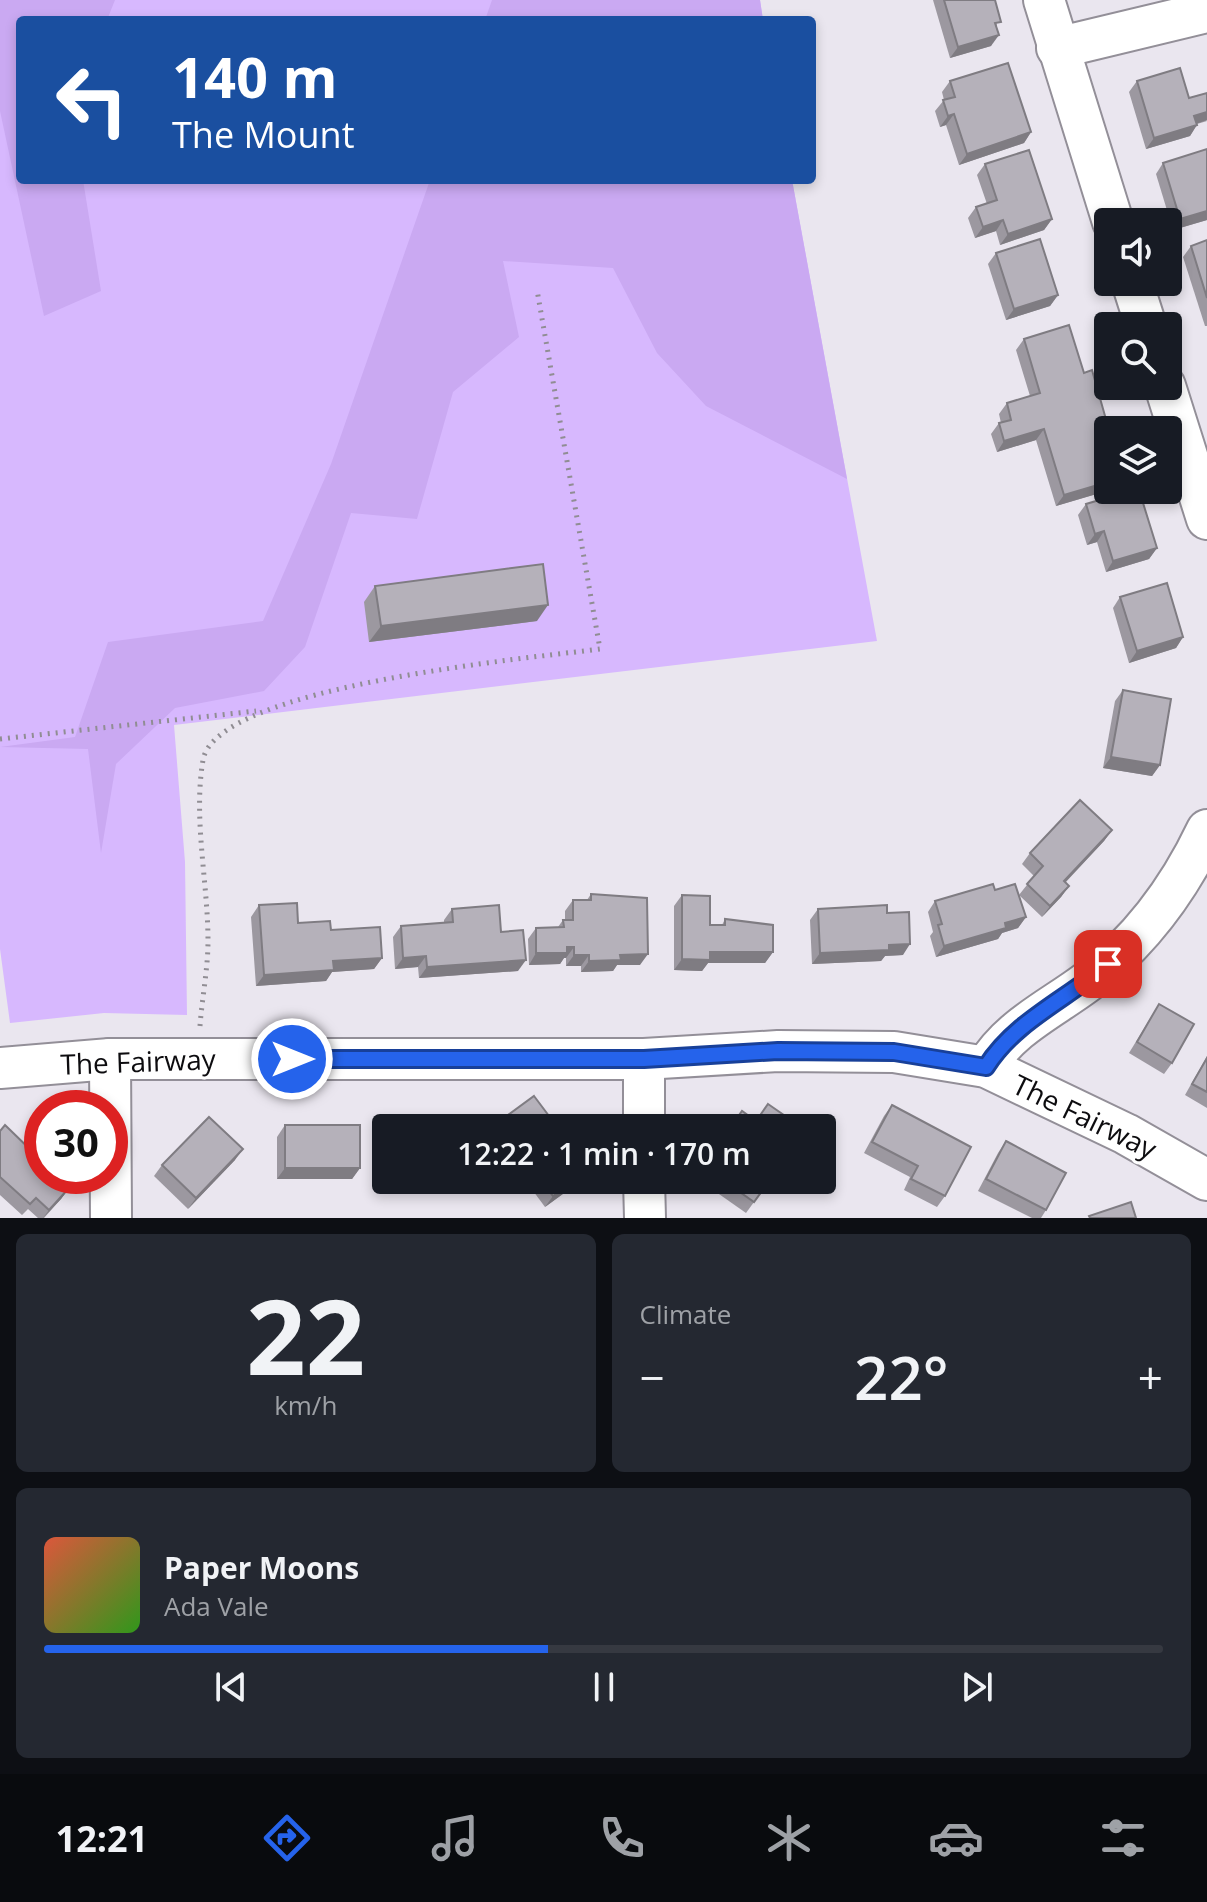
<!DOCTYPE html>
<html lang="en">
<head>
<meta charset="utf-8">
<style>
	:root { --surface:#171b24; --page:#242831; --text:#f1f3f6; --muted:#9ea1a6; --line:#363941; --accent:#2563eb }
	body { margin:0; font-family:"Open Sans",sans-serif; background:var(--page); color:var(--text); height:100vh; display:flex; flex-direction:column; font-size:30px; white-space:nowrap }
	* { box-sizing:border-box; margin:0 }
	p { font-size:26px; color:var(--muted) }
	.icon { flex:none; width:44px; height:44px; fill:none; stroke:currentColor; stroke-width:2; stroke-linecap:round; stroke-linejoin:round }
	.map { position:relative; height:1218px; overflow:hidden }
	.panel { display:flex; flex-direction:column; gap:16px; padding:16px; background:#0d0f14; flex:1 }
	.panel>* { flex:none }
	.hud { position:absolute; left:16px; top:16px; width:800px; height:168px; border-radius:8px; box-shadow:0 4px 12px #0003; background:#1a4fa0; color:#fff; overflow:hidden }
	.fabs { position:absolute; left:1094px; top:208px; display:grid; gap:16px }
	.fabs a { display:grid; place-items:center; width:88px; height:88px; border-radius:8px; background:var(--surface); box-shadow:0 4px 12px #0003; font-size:40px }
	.speed { position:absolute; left:24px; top:1090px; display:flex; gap:16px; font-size:40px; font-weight:700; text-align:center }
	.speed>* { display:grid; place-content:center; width:104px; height:104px; border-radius:50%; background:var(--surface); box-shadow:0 4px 12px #0003; line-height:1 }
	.speed .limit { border:12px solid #d22; background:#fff; color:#111 }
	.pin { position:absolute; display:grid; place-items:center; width:68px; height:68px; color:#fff; margin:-34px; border-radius:16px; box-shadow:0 4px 12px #0006 }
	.me { position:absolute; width:88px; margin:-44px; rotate:90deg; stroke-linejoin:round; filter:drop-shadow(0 0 6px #0008) }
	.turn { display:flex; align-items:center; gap:28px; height:168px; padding:0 24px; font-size:36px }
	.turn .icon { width:104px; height:104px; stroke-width:2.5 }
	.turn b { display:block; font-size:56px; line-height:68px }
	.big { font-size:60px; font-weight:600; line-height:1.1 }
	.panel .card { flex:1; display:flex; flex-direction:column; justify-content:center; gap:12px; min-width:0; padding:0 28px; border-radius:12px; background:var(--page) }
	.panel .dial { align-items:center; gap:0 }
	.dial b { font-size:104px; line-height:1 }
	.song { display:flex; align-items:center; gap:24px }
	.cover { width:96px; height:96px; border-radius:12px; background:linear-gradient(135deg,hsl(10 70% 55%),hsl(110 70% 35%)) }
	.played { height:8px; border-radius:4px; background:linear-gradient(90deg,var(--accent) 45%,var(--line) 45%) }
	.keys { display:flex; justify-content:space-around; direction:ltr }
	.heat { display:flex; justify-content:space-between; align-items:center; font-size:44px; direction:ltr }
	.panel .tiles { flex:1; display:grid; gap:16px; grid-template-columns:1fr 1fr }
	.card:last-child { grid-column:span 2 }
	.trip { position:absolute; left:372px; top:1114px; width:464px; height:80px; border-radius:8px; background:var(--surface); box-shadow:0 4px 12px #0003; font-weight:600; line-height:80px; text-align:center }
	.menu { display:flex; height:128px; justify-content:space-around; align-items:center; background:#090b0e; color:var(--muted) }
	.menu .icon { width:56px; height:56px }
	.menu .active { color:var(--accent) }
	.menu b { font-size:36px; color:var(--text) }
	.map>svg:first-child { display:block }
	.green { fill:#d7b8fe }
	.forest { fill:#caa9f2 }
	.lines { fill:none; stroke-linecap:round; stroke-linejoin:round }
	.street-casing { stroke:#938f98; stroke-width:44 }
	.path { stroke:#908d93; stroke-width:5; stroke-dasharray:2 6; stroke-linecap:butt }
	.street { stroke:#fff; stroke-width:40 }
	.wall { fill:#9c98a0 }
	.shaded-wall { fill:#7f7c82 }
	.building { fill:#b5b1ba; stroke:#7f7c82; stroke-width:2 }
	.route-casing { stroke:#184099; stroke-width:20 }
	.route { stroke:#2563eb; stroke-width:14 }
	.labels { text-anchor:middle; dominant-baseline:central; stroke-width:6; stroke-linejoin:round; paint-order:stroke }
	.street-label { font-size:28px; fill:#0d0c0f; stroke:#fff }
</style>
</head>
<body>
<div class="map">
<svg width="1207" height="1218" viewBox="0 0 1207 1218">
	<rect width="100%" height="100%" fill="#eae6ef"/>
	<polygon class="green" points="0,0 760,0 763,20 20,20 20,180 792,180 877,641 174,725 185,862 187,1015 104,1013 10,1023 0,949"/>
	<g class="forest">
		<polygon points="0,0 115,0 107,20 20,20 20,180 83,180 101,291 44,316 0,111"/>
		<polygon points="492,0 760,0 763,20 485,20"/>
		<polygon points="430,180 792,180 847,479 706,406 657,353 613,268 503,261 519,337 453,392 417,519 351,513 305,647 264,691 175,708 116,764 101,853 88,749 0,747 75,737 108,642 263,621 331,464"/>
	</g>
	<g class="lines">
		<defs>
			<g id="street">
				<polyline points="1044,0 1113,222"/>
				<polyline points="1057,48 1207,12"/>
				<polyline points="1132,282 1146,326"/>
				<polyline points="1165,386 1207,519"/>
				<polyline points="110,1059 111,1218"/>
				<polyline points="644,1059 644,1128"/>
				<path d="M986,1067C1010,1027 1051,1009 1087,982C1140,942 1179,889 1207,830"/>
				<polyline points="0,1068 110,1059 644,1059 778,1051 894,1052 986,1067 1126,1134 1207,1180"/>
				<polyline points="644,1180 645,1218"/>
			</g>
		</defs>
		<use href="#street" class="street-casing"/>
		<g class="path">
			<polyline points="0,739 256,711"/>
			<path d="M200,1026C202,998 208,969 208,941C208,882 193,819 203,760C216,686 532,658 600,649L537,290"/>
		</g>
		<use href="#street" class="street"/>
	</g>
	<g class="wall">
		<polygon points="933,0 995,0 997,28 991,46 950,58"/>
		<polygon points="950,81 1031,132 1024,143 959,165 946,125 940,127 935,111 944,100 942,92"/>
		<polygon points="1137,81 1189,98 1207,121 1197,124 1190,136 1146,149 1129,92"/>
		<polygon points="1163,163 1207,220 1173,230 1156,174"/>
		<polygon points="985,164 1052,219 1044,230 1000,245 996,231 975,238 968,218 976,207 987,204 977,175"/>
		<polygon points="1207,240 1207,326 1205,326 1183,257 1191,246"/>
		<polygon points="996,253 1058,295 1050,306 1006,320 988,264"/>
		<polygon points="1024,339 1108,490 1110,490 1056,506 1036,440 997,452 991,434 999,423 1001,423 999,414 1007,403 1030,396 1016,350"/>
		<polygon points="1086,504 1157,548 1149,559 1106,572 1097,542 1087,545 1078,515"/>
		<polygon points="375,586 537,621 369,642 364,602"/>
		<polygon points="1120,597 1183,637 1176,648 1129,663 1113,608"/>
		<polygon points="1123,690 1160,765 1152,776 1103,768 1115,701"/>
		<polygon points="1112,830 1104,841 1065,883 1069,886 1061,897 1042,917 1019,895 1034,876 1022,864 1030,853"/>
		<polygon points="995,890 1026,917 1018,928 1002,933 998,939 936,957 930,936 933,932 928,912 935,901"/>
		<polygon points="591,894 640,965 617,965 613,971 581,972 581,966 566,966 566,958 564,958 560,964 529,965 528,939 536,928 558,927 563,920 565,920 565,911 573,900 587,900"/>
		<polygon points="682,895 710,925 722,925 725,919 773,952 765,963 708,963 702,971 674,970 674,906"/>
		<polygon points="259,905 298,923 331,930 382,958 374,969 332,972 326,981 256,986 251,917"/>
		<polygon points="452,909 501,932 518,971 419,978 418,967 395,969 393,937 401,926 444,923 444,920"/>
		<polygon points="818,909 887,913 903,955 885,956 881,961 812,964 810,920"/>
		<polygon points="1159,1004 1172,1063 1164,1074 1129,1053"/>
		<polygon points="1207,1056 1207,1108 1185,1095"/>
		<polygon points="892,1105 945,1196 937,1207 904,1190 910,1177 864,1153 884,1116"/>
		<polygon points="384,1122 386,1178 377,1178 376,1133"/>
		<polygon points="285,1125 360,1168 352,1179 277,1179 277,1137"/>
		<polygon points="0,1131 69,1188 61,1199 44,1218 38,1218 28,1209 22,1215 0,1195"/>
		<polygon points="1006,1141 1046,1210 1041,1218 1032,1218 978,1191 998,1153"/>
		<polygon points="235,1160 188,1209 154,1176 162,1165"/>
		<polygon points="525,1180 582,1180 545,1207"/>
		<polygon points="699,1180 770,1180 746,1213"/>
	</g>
	<g class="shaded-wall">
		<polygon points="999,35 991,46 950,58 958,47"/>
		<polygon points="1207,112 1207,120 1187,127 1194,116"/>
		<polygon points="954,114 946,125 940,127 948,116"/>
		<polygon points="1197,125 1190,136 1146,149 1154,138"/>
		<polygon points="1031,132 1024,143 959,165 967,154"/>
		<polygon points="1207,211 1207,220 1173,230 1180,219"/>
		<polygon points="1052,219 1044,230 1000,245 1008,234"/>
		<polygon points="1003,220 996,231 975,238 983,227"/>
		<polygon points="1058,295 1050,306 1006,320 1014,309"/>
		<polygon points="1044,429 1036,440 997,452 1004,441"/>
		<polygon points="1108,482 1108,490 1110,490 1056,506 1064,495"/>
		<polygon points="1104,531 1097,542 1087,545 1095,534"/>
		<polygon points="1157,548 1149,559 1106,572 1113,561"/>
		<polygon points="548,605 537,621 369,642 381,626"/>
		<polygon points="1183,637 1176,648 1129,663 1137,651"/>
		<polygon points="1111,757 1160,765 1152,776 1103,768"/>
		<polygon points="1112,830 1104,841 1056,892 1064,881"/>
		<polygon points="1069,886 1061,897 1042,917 1050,906"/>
		<polygon points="1026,917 1018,928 1002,933 998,939 936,957 944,946 1005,923"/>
		<polygon points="910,944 903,955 885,956 881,961 812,964 820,953 889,945"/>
		<polygon points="567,947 574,947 566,958 564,958 560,964 529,965 536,953"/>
		<polygon points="710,952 773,952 765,963 708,963 702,971 674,970 682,959"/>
		<polygon points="648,954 640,965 617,965 613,971 581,972 589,961 620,955"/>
		<polygon points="574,955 589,955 581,966 566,966"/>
		<polygon points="426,956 418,967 395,969 403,958"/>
		<polygon points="382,958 374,969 332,972 326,981 256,986 264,975 333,961"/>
		<polygon points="526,960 518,971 419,978 427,967"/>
		<polygon points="243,1149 235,1160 188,1209 196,1198"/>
		<polygon points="384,1167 386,1167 386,1178 377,1178"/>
		<polygon points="285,1168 360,1168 352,1179 277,1179"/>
		<polygon points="575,1180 582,1180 545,1207 553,1196"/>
		<polygon points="69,1188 61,1199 43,1218 49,1210"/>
	</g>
	<g class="building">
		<polygon points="944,0 995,0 1001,22 995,23 999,35 958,47"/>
		<polygon points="1008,63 1031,132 967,154 954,114 948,116 943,100 955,97 950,81"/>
		<polygon points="1180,68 1189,98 1207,93 1207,112 1194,116 1197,125 1154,138 1137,81"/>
		<polygon points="1207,149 1207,211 1180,219 1163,163"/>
		<polygon points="1029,150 1052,219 1008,234 1003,220 983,227 976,207 997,200 985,164"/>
		<polygon points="1040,239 1058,295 1014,309 996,253"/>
		<polygon points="1207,240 1207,298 1191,246"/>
		<polygon points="1069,325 1084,373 1092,370 1109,430 1108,430 1108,482 1064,495 1044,429 1004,441 999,423 1011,420 1007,403 1040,393 1024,339"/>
		<polygon points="1133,490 1139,490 1157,548 1113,561 1104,531 1095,534 1086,504"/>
		<polygon points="543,564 548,605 381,626 375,586"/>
		<polygon points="1167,583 1183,637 1137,651 1120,597"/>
		<polygon points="1123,690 1171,699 1160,765 1111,757"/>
		<polygon points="1080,800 1112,830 1064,881 1069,886 1050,906 1027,884 1043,866 1030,853"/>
		<polygon points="993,884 995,890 1015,884 1026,917 1005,923 1006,928 944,946 938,925 942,924 935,901"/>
		<polygon points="591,894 647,898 648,954 620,955 621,960 589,961 589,955 574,955 574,947 567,947 567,953 536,953 536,928 564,927 563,920 573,920 573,900 591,900"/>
		<polygon points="682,895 710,896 710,925 725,925 725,919 773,925 773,952 710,952 710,960 682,959"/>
		<polygon points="297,903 298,923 330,921 331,930 380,927 382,958 333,961 334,970 264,975 259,905"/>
		<polygon points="499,905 501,932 523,930 526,960 427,967 426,956 403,958 401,926 453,922 452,909"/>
		<polygon points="887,905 887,913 909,912 910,944 889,945 889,950 820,953 818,909"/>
		<polygon points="1159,1004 1194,1024 1172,1063 1137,1042"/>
		<polygon points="1207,1058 1207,1092 1192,1084"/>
		<polygon points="534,1096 558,1128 490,1128"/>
		<polygon points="768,1104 791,1120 786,1128 730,1128 742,1111 756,1121"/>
		<polygon points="892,1105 971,1147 945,1196 911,1179 918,1166 872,1142"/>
		<polygon points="209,1117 243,1149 196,1198 162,1165"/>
		<polygon points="384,1122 457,1122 457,1128 386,1128 386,1167 384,1167"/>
		<polygon points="5,1125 42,1161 42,1176 57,1176 69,1188 49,1210 36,1198 30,1204 0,1177 0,1131"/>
		<rect x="285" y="1125" width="75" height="43"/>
		<polygon points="1006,1141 1066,1173 1046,1210 986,1179"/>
		<polygon points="541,1180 575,1180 553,1196"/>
		<polygon points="723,1180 770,1180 754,1202"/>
		<polygon points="1131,1202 1136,1218 1090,1218 1089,1216"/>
	</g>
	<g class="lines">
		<defs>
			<path id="route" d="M292,1059H644L778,1051L894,1052L986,1067C1015,1021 1067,999 1108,964"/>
		</defs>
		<use href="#route" class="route-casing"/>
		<use href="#route" class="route"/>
	</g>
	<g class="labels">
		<g class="street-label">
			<text transform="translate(138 1061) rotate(-2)">The Fairway</text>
			<text transform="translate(1085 1116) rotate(26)">The Fairway</text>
		</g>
	</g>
</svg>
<div class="fabs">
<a><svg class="icon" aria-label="sound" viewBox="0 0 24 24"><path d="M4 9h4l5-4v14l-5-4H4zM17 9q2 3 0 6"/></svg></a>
<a><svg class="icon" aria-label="search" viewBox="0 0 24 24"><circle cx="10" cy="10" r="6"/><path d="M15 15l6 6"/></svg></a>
<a><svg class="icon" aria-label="layers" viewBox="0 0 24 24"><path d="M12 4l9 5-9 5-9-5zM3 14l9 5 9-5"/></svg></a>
</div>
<div class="speed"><div class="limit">30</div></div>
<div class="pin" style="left:1108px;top:964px;background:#d93025"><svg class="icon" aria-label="arrive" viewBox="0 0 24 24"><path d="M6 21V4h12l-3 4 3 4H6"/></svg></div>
<svg class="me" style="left:292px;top:1059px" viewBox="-20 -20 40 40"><circle r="17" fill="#2563eb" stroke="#fff" stroke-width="3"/><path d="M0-11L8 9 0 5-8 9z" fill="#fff"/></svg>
<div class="trip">12:22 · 1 min · 170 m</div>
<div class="hud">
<div class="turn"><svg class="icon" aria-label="left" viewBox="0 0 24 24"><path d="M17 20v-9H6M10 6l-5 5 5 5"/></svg><div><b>140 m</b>The Mount</div></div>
</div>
</div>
<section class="panel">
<div class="tiles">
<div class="card dial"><b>22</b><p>km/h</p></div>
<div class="card"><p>Climate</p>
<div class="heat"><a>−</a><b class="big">22°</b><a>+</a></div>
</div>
<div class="card">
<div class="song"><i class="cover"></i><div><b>Paper Moons</b><p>Ada Vale</p></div></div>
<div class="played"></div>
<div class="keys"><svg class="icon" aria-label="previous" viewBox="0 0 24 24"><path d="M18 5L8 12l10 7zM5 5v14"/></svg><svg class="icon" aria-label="pause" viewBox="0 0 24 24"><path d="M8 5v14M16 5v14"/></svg><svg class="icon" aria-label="next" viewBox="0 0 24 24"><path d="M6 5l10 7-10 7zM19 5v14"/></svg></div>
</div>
</div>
</section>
<nav class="menu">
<b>12:21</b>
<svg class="icon active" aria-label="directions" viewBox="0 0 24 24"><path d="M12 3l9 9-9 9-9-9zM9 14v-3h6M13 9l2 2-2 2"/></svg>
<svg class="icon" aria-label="music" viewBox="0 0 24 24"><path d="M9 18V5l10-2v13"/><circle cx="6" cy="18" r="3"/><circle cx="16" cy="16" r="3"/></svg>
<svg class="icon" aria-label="phone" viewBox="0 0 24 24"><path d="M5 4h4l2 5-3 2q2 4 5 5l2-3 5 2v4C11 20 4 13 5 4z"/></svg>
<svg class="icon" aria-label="climate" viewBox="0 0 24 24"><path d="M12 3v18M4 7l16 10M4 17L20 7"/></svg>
<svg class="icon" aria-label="car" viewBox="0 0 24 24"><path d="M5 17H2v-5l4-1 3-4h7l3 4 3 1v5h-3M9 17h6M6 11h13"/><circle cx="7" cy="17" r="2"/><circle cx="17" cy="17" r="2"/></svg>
<svg class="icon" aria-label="filters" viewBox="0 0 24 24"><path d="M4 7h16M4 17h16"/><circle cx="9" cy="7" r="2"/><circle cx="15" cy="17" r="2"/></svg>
</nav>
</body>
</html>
